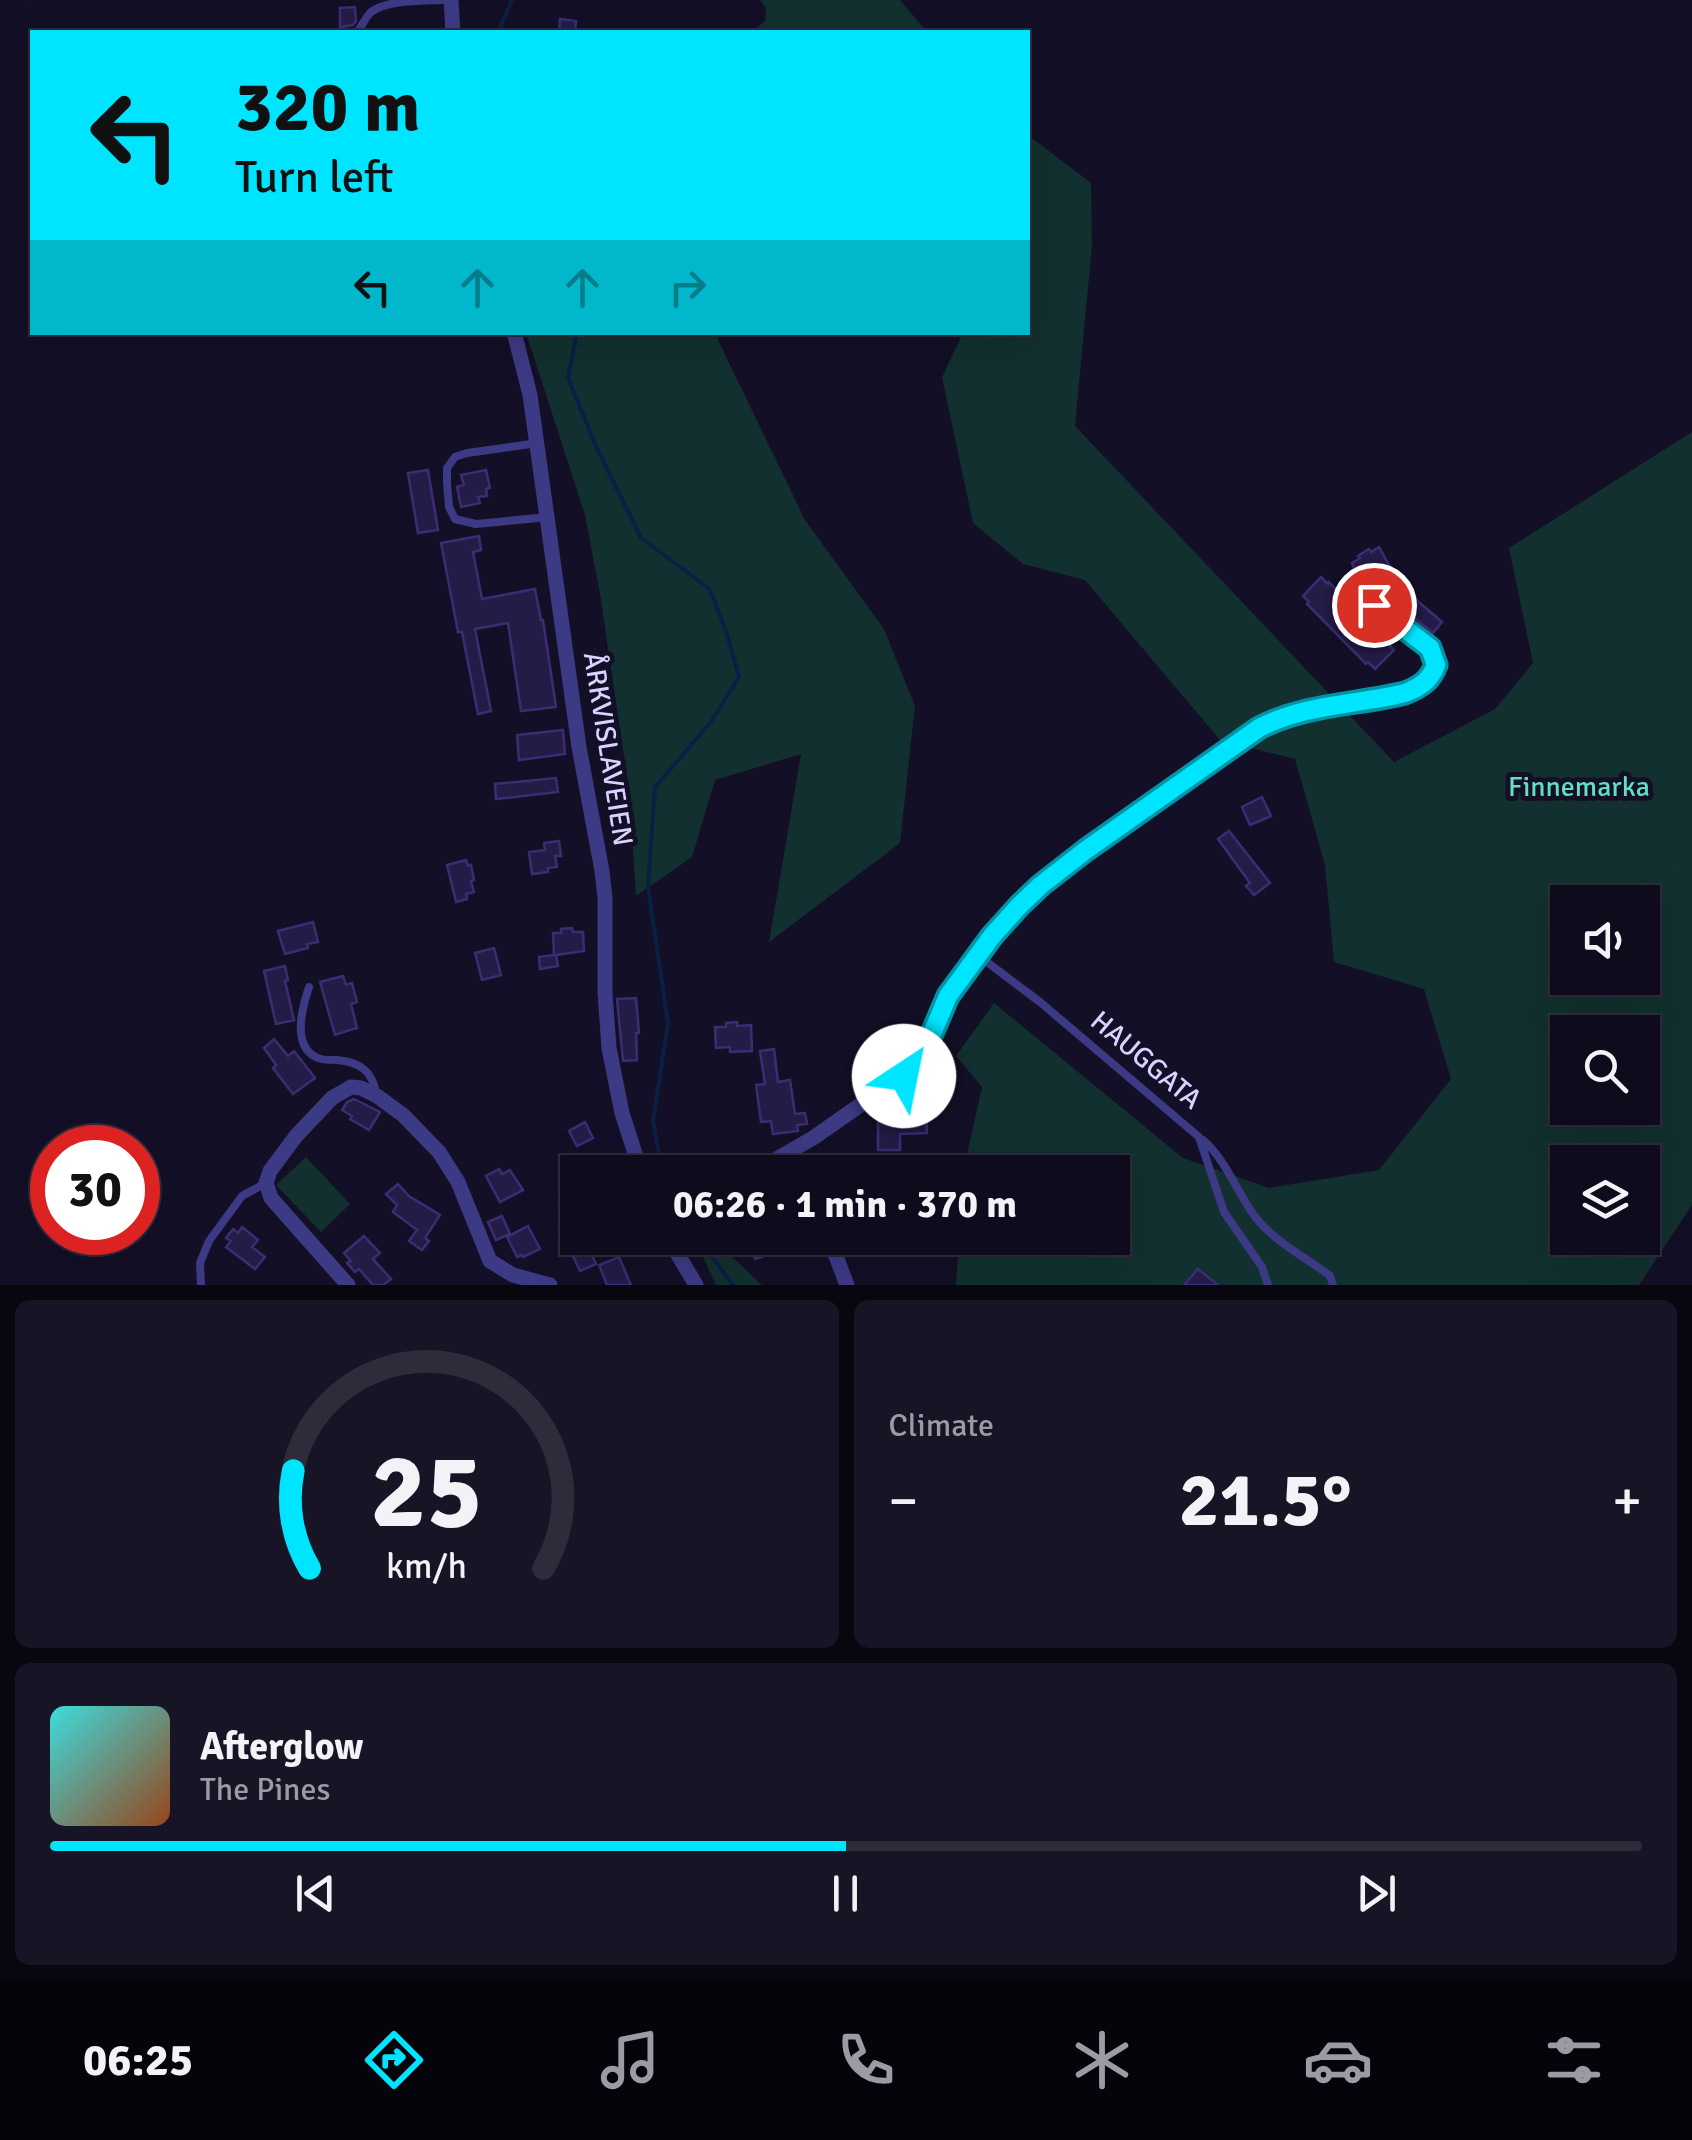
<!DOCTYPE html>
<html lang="en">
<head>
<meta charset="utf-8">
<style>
	:root { --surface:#0e0b1c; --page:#171425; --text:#f1f3f6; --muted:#9b9ba3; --line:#2e2b3b; --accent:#00e5ff }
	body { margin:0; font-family:Signika,sans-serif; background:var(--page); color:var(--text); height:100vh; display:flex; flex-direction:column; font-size:38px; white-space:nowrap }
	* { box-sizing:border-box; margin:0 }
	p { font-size:32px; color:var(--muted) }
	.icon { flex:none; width:55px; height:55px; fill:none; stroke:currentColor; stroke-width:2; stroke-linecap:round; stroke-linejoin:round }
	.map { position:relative; height:1285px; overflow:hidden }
	.sheet { display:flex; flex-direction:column; gap:15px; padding:15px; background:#08060f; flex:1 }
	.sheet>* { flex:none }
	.guide { position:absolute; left:30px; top:30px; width:1000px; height:305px; border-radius:0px; box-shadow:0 10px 40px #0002,0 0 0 2px var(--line); background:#00e5ff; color:#111; overflow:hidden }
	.fabs { position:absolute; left:1550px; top:885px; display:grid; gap:20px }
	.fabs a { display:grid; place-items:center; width:110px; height:110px; border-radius:0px; background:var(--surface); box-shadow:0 10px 40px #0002,0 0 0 2px var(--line); font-size:50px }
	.speed { position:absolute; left:30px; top:1125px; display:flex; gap:20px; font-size:50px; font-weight:700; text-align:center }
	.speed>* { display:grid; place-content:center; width:130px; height:130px; border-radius:50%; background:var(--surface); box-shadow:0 10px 40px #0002,0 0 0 2px var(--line); line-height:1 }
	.speed .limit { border:15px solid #d22; background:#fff; color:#111 }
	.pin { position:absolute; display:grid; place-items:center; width:85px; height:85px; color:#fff; margin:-42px; border:5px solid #fff; border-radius:50%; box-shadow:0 2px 10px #0007 }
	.me { position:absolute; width:110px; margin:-55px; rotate:34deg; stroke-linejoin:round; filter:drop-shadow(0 0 8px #0008) }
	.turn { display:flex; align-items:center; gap:35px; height:210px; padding:0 40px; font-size:45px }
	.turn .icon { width:130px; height:130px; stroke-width:2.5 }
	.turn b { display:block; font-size:70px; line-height:85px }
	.lanes { display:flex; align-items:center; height:95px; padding:0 40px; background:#0003; justify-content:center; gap:50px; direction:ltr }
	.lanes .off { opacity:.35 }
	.big { font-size:75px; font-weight:700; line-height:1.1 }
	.sheet .tile { flex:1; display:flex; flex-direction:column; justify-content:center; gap:15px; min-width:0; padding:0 35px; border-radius:15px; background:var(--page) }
	.sheet .dial { align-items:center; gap:0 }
	.dial svg { height:260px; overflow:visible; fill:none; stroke:var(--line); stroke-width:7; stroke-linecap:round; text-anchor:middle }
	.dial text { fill:var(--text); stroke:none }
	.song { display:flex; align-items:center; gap:30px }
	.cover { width:120px; height:120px; border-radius:15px; background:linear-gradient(135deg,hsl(180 70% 55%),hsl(20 70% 35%)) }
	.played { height:10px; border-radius:5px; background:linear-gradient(90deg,var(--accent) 50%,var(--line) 50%) }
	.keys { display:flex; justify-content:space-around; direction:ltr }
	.heat { display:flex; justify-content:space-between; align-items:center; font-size:55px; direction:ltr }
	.sheet .tiles { flex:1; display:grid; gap:15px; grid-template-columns:1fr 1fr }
	.tile:last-child { grid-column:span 2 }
	.trip { position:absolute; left:560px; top:1155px; width:570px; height:100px; border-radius:0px; background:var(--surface); box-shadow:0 10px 40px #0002,0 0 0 2px var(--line); font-weight:700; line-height:100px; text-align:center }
	.tabs { display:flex; height:160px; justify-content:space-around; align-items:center; background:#06040b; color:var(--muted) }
	.tabs .icon { width:70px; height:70px }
	.tabs .on { color:var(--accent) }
	.tabs b { font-size:45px; color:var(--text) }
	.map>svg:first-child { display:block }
	.green { fill:#12302f; fill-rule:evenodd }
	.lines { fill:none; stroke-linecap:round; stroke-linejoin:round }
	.stream { stroke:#0a1f44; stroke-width:4 }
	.building { fill:#241b47; stroke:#3b2d73; stroke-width:2.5 }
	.service { stroke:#3d3a85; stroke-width:8 }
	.minor { stroke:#3d3a85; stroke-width:15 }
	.route-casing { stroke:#0095a6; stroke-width:25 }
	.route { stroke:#00e5ff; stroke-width:18 }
	.labels { text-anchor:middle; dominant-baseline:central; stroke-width:10; stroke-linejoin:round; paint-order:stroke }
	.street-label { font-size:28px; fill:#d9d4ff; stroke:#130f26 }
	.park-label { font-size:28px; fill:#5fe0c0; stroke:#130f26 }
</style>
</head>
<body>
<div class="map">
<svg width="1692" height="1285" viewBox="0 0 1692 1285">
	<rect width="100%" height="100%" fill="#130f26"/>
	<g class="green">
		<polygon points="760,0 900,0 927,32 751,32 765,21 766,8"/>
		<path d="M1028,135L1091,183L1092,245L1075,426L1394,762L1495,709L1533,663L1509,548L1692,432V1205L1639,1285H956L959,1238H1112V1172H963L982,1087L956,1056L994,1003L1183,1158L1269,1188L1379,1170L1451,1079L1424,989L1334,962L1325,865L1295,759L1220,740L1085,580L1023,564L973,523L942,377L963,333L1028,332ZM1568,902H1642V978H1568ZM1568,1032H1642V1108H1568ZM1568,1162H1642V1238H1568Z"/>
		<polygon points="526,333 719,333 718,340 805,520 884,629 915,706 900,843 769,942 801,754 715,780 692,857 636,896 629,790 600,594 585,515"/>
		<polygon points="306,1157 350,1204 321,1232 276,1185"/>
		<polygon points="699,1238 712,1238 762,1285 716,1285 699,1248"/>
	</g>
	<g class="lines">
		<g class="stream">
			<polyline points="498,32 512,0"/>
			<polyline points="577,332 568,378 595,444 641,538 710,589 727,634 739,677 711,722 655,787 648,887 668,1023 653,1121 662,1172"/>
			<polyline points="698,1238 733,1285"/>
		</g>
	</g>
	<g class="building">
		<polygon points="355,7 356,21 353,25 340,27 340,8"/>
		<polygon points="560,19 576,21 575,32 559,32"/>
		<polygon points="428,470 438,530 418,533 408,473"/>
		<polygon points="486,470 490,488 486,489 487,496 478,497 480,503 461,507 457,487 464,485 461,475"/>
		<polygon points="479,536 481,550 473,552 482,599 535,589 541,620 543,620 556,707 521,711 508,623 475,629 491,711 478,714 462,632 458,632 441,543"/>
		<polygon points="1379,547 1390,567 1382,572 1384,576 1374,582 1371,578 1361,584 1352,563 1360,558 1358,556 1369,549 1371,552"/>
		<polygon points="1321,577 1328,584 1329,582 1388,642 1387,643 1394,650 1375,669 1368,662 1366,664 1307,604 1309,602 1303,596"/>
		<polygon points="1413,597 1442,622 1433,633 1403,609"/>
		<polygon points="563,730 565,754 519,760 517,735"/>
		<polygon points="556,778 558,792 496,799 495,784"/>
		<polygon points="1262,797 1271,816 1250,825 1242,807"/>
		<polygon points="1229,831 1270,883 1254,895 1246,886 1250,883 1218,839"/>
		<polygon points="559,841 561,856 555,856 557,867 548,868 548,872 532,874 529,852 545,850 544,843"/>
		<polygon points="466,860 468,866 471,865 474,880 471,881 474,892 466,894 467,899 456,902 447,865"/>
		<polygon points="313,922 318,942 307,944 308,948 285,954 278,931"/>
		<polygon points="572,928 573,932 583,932 584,951 556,955 558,966 540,969 539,957 554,955 553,933 561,933 561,929"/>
		<polygon points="494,948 501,975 482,980 475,953"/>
		<polygon points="285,966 288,980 285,981 294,1020 276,1024 264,971"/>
		<polygon points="343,976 346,985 352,983 357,1002 351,1004 357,1028 335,1035 320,982"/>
		<polygon points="636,998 639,1033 636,1033 637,1060 623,1061 617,999"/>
		<polygon points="737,1022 737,1026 751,1025 752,1051 730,1052 730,1047 716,1048 715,1027 726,1027 726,1023"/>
		<polygon points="274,1039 288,1056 294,1051 315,1078 293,1094 273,1068 276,1065 264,1048"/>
		<polygon points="774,1049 778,1082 790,1080 795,1114 805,1113 807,1124 797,1125 798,1131 773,1134 771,1121 761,1122 756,1085 765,1084 760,1051"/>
		<polygon points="928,1070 948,1071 947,1094 927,1096"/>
		<polygon points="354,1099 380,1112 369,1130 350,1119 352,1116 342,1110 347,1102"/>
		<polygon points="926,1114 927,1133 900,1134 900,1150 878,1150 878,1115"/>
		<polygon points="585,1122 593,1138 577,1146 569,1131"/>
		<polygon points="499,1169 502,1174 510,1170 523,1190 500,1202 486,1176"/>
		<polygon points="398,1184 409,1196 440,1215 425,1238 429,1241 422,1250 409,1241 417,1230 393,1212 397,1205 386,1194"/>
		<polygon points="502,1216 510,1234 496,1240 488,1222"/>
		<polygon points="528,1226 540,1249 523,1257 522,1255 517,1257 507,1237"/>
		<polygon points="242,1227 258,1240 252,1247 265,1257 255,1269 226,1247 231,1241 226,1238 233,1229 238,1233"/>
		<polygon points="364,1236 380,1253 373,1259 391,1279 383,1285 373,1285 359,1269 355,1272 347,1263 351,1261 344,1253"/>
		<polygon points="747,1238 765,1238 771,1254 755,1259"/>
		<polygon points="587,1244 596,1264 580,1271 571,1252"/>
		<polygon points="619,1257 631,1285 607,1285 599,1265"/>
		<polygon points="1198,1269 1218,1285 1184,1285"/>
	</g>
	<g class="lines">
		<g class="service">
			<path d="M357,32C362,26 365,18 371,12C387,0 420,1 441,0"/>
			<polyline points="538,443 467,453 455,457 447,468 447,483 449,507 455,519 476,524 548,517"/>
			<polyline points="1362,594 1429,648 1436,665"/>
			<polyline points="979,956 1040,1002 1199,1137 1224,1212 1262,1267 1268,1285"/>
			<path d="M309,987C302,1008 290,1050 321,1059C323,1060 335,1060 337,1060C360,1062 372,1071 376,1093"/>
			<path d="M1203,1140C1227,1161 1237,1193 1256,1218C1276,1243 1306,1257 1330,1276L1333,1285"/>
			<polyline points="201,1285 200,1263 209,1241 242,1196 266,1183"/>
		</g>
		<g class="minor">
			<polyline points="451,0 453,32"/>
			<polyline points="514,332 530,395 579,747 602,871 605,898 605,993 609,1048 622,1113 641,1172"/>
			<polyline points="791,1152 805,1172"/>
			<path d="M754,1172L813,1138L919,1064L948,996L993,937L1041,885L1086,850L1259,728L1274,720L1311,708L1405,693C1420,687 1430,680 1436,665"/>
			<polyline points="668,1238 696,1285"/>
			<polyline points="829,1238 847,1285"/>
			<polyline points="348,1285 271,1198 266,1183 270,1171 296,1136 332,1098 351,1087 361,1088 377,1096 403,1115 439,1152 458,1182 490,1261 513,1275 550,1285"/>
		</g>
	</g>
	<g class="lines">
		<defs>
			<path id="route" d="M904,1076L919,1064L948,996L992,936L1019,906L1041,885L1086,850L1259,728C1305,704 1356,705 1405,693C1420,687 1430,681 1436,665L1430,648L1374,605"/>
		</defs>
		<use href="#route" class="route-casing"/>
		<use href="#route" class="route"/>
	</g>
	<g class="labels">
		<g class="street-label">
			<text transform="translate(608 749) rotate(81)">ÅRKVISLAVEIEN</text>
			<text transform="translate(1146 1060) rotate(40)">HAUGGATA</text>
		</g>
		<g class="park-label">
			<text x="1579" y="787">Finnemarka</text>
		</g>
	</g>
</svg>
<div class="fabs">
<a><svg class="icon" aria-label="sound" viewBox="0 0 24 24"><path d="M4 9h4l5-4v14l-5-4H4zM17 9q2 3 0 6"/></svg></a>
<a><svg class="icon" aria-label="search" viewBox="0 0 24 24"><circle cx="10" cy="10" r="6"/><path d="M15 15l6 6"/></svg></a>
<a><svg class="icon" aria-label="layers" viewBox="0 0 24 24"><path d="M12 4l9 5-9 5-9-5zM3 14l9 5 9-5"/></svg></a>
</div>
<div class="speed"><div class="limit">30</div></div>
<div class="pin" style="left:1374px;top:605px;background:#d93025"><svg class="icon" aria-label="arrive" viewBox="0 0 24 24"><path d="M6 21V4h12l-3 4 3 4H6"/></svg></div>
<svg class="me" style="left:904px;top:1076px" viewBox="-20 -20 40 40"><circle r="19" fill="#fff"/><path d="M0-13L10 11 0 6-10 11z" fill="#00e5ff"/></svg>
<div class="trip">06:26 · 1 min · 370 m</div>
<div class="guide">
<div class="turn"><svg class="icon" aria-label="left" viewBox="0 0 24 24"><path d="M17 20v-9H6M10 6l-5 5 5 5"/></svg><div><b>320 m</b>Turn left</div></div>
<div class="lanes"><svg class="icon" aria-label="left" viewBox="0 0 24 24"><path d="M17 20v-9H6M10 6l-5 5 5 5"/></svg><svg class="icon off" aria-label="ahead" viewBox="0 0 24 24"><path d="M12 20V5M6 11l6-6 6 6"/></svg><svg class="icon off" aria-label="ahead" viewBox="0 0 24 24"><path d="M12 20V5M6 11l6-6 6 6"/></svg><svg class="icon off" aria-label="right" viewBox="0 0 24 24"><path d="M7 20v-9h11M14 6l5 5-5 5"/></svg></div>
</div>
</div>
<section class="sheet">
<div class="tiles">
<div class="tile dial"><svg viewBox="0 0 100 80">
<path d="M14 69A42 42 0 1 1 86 69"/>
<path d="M14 69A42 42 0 0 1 9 39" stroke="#00e5ff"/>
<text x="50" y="56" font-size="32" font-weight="700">25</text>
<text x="50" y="72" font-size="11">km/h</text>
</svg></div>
<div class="tile"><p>Climate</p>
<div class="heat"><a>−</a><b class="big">21.5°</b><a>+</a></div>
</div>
<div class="tile">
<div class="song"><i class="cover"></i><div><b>Afterglow</b><p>The Pines</p></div></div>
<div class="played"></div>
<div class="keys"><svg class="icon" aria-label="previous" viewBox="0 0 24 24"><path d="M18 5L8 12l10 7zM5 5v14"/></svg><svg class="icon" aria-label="pause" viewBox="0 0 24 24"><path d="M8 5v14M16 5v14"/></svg><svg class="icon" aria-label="next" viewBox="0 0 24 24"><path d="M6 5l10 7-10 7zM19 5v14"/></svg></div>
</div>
</div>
</section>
<nav class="tabs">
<b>06:25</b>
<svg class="icon on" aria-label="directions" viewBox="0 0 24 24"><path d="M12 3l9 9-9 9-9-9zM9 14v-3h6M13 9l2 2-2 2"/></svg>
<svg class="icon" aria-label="music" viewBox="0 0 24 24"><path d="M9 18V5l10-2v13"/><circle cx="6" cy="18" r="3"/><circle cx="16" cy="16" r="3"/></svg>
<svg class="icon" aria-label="phone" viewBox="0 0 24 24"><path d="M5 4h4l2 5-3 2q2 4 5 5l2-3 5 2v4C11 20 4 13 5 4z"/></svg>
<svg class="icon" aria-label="climate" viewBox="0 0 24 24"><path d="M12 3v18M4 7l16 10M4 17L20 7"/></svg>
<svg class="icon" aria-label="car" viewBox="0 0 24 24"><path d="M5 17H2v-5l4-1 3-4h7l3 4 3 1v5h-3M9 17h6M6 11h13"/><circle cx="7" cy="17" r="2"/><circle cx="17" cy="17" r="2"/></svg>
<svg class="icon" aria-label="filters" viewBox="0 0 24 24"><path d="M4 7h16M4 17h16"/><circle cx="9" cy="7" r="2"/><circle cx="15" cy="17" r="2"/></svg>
</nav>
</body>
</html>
